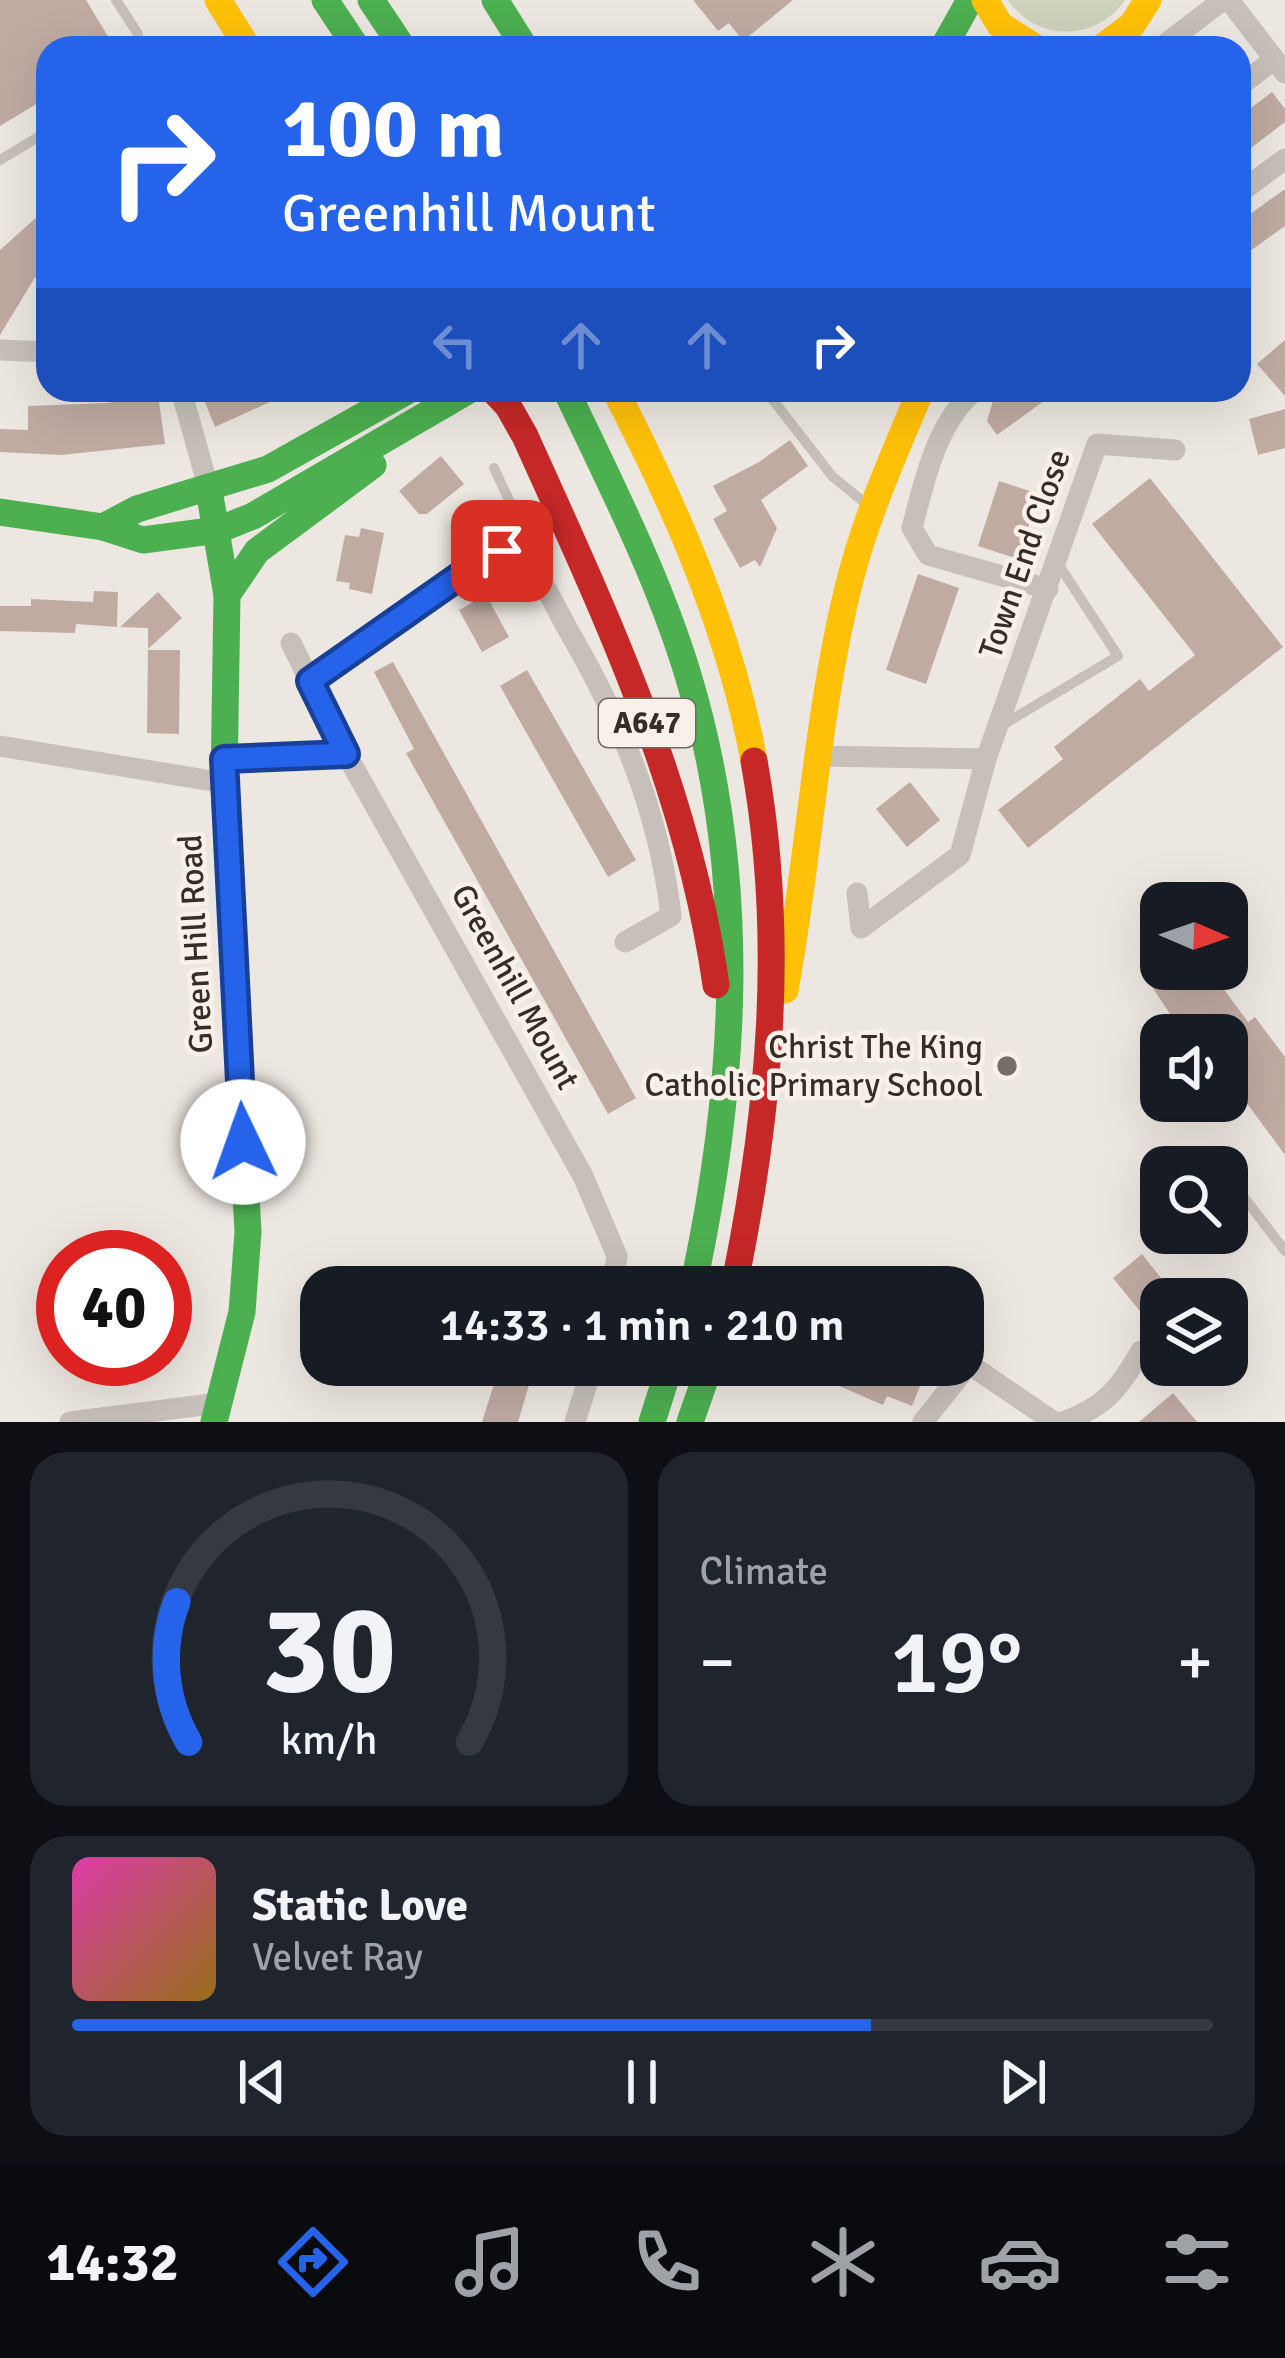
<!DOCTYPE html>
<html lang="en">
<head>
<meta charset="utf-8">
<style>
	:root { --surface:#171b24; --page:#20242c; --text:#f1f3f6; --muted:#9ea1a6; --line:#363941; --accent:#2563eb }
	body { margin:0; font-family:Signika,sans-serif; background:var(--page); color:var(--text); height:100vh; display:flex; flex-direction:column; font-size:45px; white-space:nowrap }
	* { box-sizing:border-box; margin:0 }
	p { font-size:39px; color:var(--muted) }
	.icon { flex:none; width:66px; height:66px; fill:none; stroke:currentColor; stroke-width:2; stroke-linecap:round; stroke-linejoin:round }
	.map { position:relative; height:1422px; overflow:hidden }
	.drawer { display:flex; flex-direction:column; gap:30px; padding:30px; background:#0d0f14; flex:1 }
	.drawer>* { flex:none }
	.banner { position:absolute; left:36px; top:36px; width:1215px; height:366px; border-radius:36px; box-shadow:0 12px 48px #0002; background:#2563eb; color:#fff; overflow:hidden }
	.needle { width:78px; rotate:92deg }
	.tools { position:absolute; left:1140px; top:882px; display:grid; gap:24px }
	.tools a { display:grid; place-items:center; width:108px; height:108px; border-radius:24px; background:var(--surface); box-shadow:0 12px 48px #0002; font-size:60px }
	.speed { position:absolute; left:36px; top:1230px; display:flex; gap:24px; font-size:60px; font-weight:700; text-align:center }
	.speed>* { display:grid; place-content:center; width:156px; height:156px; border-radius:50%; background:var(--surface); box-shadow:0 12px 48px #0002; line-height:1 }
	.speed .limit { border:18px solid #d22; background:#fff; color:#111 }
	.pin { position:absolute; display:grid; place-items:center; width:102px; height:102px; color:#fff; margin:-51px; border-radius:24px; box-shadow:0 6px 18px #0006 }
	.me { position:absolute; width:132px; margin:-66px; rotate:357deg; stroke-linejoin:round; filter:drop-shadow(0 0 9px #0008) }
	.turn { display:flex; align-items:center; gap:42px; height:252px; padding:0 48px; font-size:54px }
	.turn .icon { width:156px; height:156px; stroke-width:2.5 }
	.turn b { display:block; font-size:84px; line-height:102px }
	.lanes { display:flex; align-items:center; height:114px; padding:0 48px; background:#0003; justify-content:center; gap:60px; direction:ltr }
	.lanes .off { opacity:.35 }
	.big { font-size:90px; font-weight:600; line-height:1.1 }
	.drawer .tile { flex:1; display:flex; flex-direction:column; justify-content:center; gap:18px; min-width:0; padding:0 42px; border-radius:36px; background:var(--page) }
	.drawer .dial { align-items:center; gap:0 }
	.dial svg { height:312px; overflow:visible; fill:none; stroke:var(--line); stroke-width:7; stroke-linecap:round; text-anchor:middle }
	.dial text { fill:var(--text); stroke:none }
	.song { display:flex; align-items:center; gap:36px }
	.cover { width:144px; height:144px; border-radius:18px; background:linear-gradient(135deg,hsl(320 70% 55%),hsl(40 70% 35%)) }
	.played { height:12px; border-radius:6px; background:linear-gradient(90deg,var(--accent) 70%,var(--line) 70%) }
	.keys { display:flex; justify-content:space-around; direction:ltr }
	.heat { display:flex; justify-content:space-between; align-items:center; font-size:66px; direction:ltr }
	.drawer .tiles { flex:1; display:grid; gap:30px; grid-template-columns:1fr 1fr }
	.tile:last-child { grid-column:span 2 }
	.trip { position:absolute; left:300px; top:1266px; width:684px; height:120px; border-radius:36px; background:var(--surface); box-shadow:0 12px 48px #0002; font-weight:600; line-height:120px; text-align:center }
	.menu { display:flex; height:192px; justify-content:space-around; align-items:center; background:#090b0e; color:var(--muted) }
	.menu .icon { width:84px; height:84px }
	.menu .selected { color:var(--accent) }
	.menu b { font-size:54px; color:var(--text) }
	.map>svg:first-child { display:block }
	.green { fill:#ced2bb }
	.building { fill:#c0aba3 }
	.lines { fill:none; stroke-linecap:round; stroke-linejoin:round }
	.lane { stroke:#c6bfba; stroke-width:10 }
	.street { stroke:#c6bfba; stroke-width:21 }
	.fast { stroke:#4caf50; stroke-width:27 }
	.slow { stroke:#ffc107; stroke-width:27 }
	.jam { stroke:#c62828; stroke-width:27 }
	.route-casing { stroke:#184099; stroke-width:30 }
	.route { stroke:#2563eb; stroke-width:21 }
	.poi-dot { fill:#776e69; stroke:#f9f1e9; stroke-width:4.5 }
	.labels { text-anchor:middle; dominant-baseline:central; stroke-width:9; stroke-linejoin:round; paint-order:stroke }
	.shield { fill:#f9f1e9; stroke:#716862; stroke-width:3 }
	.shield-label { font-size:30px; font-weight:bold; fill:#372d28 }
	.street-label { font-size:33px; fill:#372d28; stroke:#f9f1e9 }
	.poi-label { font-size:33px; fill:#372d28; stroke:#f9f1e9; text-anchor:end }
</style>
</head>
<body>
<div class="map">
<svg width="1285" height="1422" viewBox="0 0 1285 1422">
	<rect width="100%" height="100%" fill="#ede7e1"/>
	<path class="green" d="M1008,0H1125C1096,42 1036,42 1008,0Z"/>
	<g class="building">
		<polygon points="0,0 86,0 115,48 48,48 48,97 0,126"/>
		<polygon points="693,0 793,0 743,41 729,23 718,31"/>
		<polygon points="1272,92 1285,109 1285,122 1239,157 1239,117"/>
		<polygon points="1285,189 1285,226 1239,259 1239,222"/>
		<polygon points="48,207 48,266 34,279 0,335 0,250"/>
		<polygon points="1285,340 1285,396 1257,364"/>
		<polygon points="200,390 296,390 215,427"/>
		<polygon points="1008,390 1059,390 997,435 987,421 993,401"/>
		<polygon points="158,395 165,444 61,455 0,452 0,429 28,430 28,406 107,403"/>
		<polygon points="1285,409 1285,448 1258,455 1249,419"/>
		<polygon points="790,440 808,466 761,500 777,528 760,567 755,560 740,568 713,519 727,511 713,486 759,462"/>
		<polygon points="441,456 464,484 427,514 419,514 399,491"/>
		<polygon points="1150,478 1283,647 1028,848 998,810 1063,759 1054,747 1140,679 1149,691 1195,655 1092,524"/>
		<polygon points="999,481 1039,494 1018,559 978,546"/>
		<polygon points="361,528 384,533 372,594 349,589 350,583 336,581 345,535 359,537"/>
		<polygon points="918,574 959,588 926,684 886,670"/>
		<polygon points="94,591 118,592 117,627 76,624 75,633 0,631 0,606 31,606 31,599 93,602"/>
		<polygon points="158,592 182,618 148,649 148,628 120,627"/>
		<polygon points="486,595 509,637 482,652 459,610"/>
		<polygon points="148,650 180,650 179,734 147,733"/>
		<polygon points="393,662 636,1098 608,1114 406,753 414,749 374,672"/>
		<polygon points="527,670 636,860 608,877 500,686"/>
		<polygon points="910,782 940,820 907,847 876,809"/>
		<polygon points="1158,969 1209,969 1248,1022 1255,1017 1285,1057 1285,1155 1246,1102 1238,1108 1227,1093 1227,1035 1184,1035 1146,978"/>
		<polygon points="1142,1254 1161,1278 1161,1337 1113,1278"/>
		<polygon points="500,1365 535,1365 518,1422 482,1422"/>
		<polygon points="846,1365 881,1365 920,1386 912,1406 887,1396 883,1405 837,1385"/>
		<polygon points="1173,1393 1197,1422 1139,1422"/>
	</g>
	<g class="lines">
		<g class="lane">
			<polyline points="116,0 138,34 138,48"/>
			<polyline points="0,160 48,131"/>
			<polyline points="758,390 773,400 832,476 866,504"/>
			<polyline points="494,468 523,530 522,557"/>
			<polyline points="1001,726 1118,656 1057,562"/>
			<polyline points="1227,1175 1285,1251"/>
		</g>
		<g class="street">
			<polyline points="1229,0 1285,73"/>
			<polyline points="1160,48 1223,0"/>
			<polyline points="1239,86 1274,60"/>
			<polyline points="1239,193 1285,159"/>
			<polyline points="0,350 48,352"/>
			<polyline points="181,390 209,490"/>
			<path d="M976,390C937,420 924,482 912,528L928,555L1048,589"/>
			<polyline points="291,643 346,754 583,1176 617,1256 612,1287"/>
			<path d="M310,681L491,555L502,551L522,557C542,576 554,604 567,628C620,719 659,810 671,916L625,942"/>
			<polyline points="0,746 224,783"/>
			<polyline points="820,756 986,759"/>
			<polyline points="225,759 346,754"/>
			<polyline points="857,893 861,928 960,855 986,759 1097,444 1175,450"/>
			<polyline points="70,1422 219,1403"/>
			<polyline points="575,1422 593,1365"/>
			<polyline points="923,1422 969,1364 1054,1422"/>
			<path d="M1063,1422C1105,1407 1119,1389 1141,1351"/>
		</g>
		<g class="fast">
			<polyline points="325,0 357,48"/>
			<polyline points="371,0 403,48"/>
			<polyline points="495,0 525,48"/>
			<polyline points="943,48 970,0"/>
			<path d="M566,390C610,483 658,576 688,675C749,877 737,1083 693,1287"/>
			<polyline points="209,490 227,595 224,783 248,1232 242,1312 214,1422"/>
			<polyline points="0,512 103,527 143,540 218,530 253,516 469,390"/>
			<polyline points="103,527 137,509 268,469 409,390"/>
			<polyline points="227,595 257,551 373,465"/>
			<polyline points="652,1422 670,1365"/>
			<polyline points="690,1422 710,1365"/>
		</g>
		<g class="slow">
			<polyline points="218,0 248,48"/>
			<polyline points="985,0 1000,25 1036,48"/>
			<polyline points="1101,48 1132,25 1148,0"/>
			<path d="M615,390C676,508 730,630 754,761"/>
			<path d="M785,990C810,854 816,714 850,580C867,514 895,452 921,390"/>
		</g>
		<g class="jam">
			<path d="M493,390L508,406L525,436C606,616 688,788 716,985"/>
			<path d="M734,1287C770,1112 786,938 754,761"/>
		</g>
	</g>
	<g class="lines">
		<defs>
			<polyline id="route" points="243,1142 224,759 346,754 310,681 491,554 502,551"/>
		</defs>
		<use href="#route" class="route-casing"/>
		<use href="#route" class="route"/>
	</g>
	<circle class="poi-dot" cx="1007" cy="1066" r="12"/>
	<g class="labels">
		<rect class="shield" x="599" y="699" width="96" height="48" rx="9"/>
		<g class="shield-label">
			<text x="647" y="723">A647</text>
		</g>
		<g class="street-label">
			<text transform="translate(1025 554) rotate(-71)">Town End Close</text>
			<text transform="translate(196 944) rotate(-93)">Green Hill Road</text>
			<text transform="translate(515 987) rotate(61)">Greenhill Mount</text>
		</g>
		<g class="poi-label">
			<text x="983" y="1047">Christ The King<tspan x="983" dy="38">Catholic Primary School</tspan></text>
		</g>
	</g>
</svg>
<div class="tools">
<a><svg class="needle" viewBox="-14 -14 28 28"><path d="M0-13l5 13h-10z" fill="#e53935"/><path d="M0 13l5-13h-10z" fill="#9ea1a6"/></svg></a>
<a><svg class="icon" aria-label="sound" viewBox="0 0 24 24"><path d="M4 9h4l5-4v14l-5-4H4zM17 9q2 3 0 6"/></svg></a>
<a><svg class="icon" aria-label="search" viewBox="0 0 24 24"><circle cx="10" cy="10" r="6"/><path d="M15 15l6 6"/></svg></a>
<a><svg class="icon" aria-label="layers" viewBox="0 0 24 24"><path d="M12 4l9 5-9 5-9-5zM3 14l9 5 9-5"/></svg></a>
</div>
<div class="speed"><div class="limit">40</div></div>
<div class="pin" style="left:502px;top:551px;background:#d93025"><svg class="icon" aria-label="arrive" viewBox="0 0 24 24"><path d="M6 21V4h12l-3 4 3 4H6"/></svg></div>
<svg class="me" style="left:243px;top:1142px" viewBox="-20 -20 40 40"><circle r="19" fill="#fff"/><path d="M0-13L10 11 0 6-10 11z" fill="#2563eb"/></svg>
<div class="trip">14:33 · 1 min · 210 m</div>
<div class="banner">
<div class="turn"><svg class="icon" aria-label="right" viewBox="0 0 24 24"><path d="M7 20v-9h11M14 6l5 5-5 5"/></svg><div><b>100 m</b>Greenhill Mount</div></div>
<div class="lanes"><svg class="icon off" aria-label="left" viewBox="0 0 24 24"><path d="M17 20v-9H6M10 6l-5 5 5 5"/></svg><svg class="icon off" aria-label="ahead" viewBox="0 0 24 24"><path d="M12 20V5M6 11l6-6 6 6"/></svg><svg class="icon off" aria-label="ahead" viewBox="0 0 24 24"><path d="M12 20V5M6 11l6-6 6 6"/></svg><svg class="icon" aria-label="right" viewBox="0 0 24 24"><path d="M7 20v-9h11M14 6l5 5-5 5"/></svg></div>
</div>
</div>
<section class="drawer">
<div class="tiles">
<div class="tile dial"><svg viewBox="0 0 100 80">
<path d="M14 69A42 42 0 1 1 86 69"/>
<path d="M14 69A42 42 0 0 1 11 33" stroke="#2563eb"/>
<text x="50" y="56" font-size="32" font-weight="700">30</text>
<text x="50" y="72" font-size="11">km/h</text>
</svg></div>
<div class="tile"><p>Climate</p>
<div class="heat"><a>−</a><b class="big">19°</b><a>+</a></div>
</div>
<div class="tile">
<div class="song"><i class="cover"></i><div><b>Static Love</b><p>Velvet Ray</p></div></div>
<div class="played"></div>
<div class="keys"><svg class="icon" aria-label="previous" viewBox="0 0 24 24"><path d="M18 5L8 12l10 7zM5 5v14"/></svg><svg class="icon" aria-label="pause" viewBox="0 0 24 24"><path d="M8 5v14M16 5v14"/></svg><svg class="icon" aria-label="next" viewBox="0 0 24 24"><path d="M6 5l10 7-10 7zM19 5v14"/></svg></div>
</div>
</div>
</section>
<nav class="menu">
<b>14:32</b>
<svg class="icon selected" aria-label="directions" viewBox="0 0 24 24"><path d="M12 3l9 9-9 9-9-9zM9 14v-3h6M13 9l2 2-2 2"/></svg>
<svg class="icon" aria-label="music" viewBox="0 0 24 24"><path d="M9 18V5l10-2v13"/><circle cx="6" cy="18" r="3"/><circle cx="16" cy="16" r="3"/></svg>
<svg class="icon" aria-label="phone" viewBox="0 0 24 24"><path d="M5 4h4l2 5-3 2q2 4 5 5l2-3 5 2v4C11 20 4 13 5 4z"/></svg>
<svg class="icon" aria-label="climate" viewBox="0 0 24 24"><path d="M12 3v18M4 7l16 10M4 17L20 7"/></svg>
<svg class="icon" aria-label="car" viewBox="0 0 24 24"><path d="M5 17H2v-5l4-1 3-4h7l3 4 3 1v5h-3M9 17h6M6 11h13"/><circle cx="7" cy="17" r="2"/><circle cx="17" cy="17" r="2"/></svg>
<svg class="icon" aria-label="filters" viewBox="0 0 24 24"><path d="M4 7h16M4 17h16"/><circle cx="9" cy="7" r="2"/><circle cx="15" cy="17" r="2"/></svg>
</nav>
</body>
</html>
